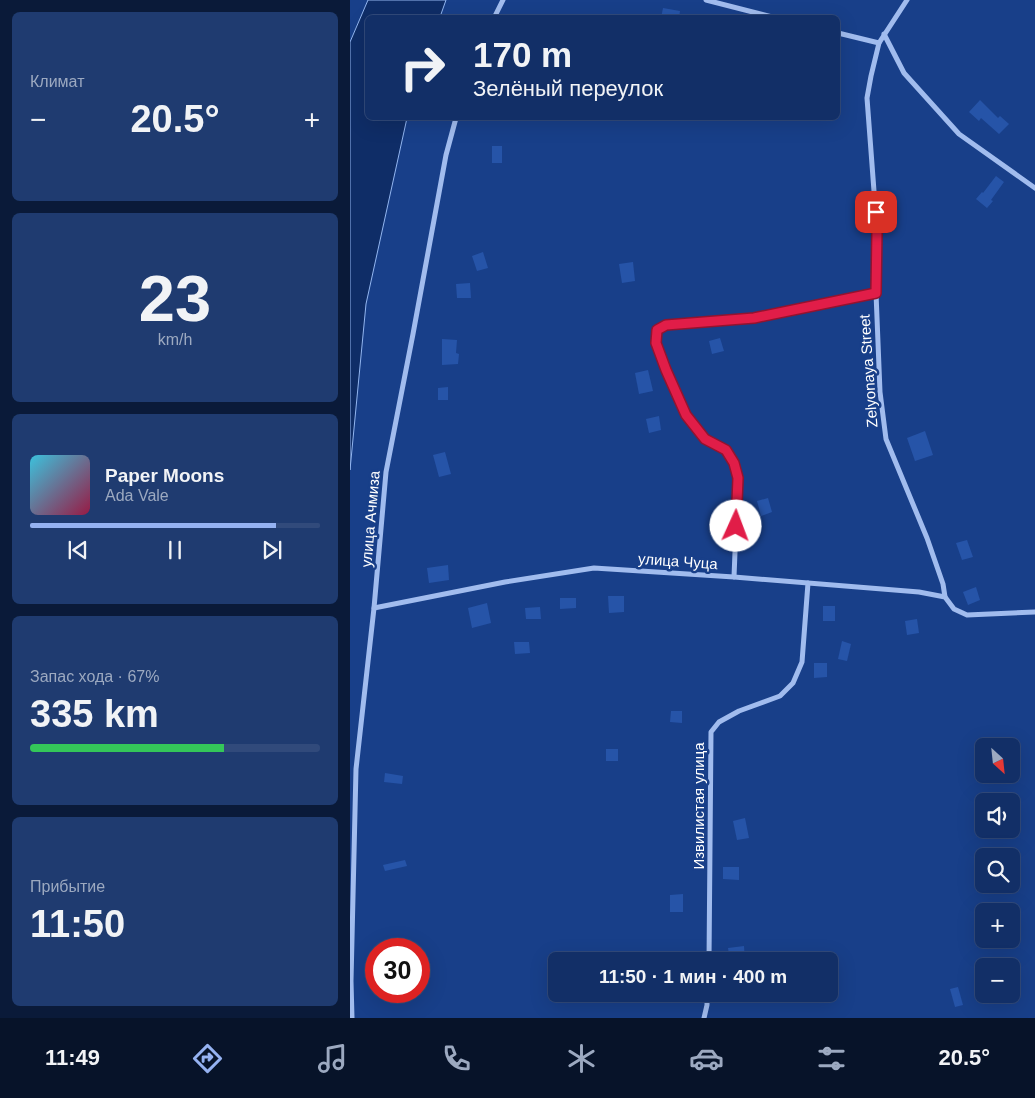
<!DOCTYPE html>
<html lang="ru">
<head>
<meta charset="utf-8">
<style>
	:root { --surface:#122f67; --page:#1f3b70; --text:#f1f3f6; --muted:#9ca9c0; --line:#314a7b; --accent:#95b2f1 }
	body { margin:0; font-family:Arial,sans-serif; background:var(--page); color:var(--text); height:100vh; display:flex; flex-direction:column; font-size:19px; white-space:nowrap }
	* { box-sizing:border-box; margin:0 }
	p { font-size:16px; color:var(--muted) }
	.icon { flex:none; width:28px; height:28px; fill:none; stroke:currentColor; stroke-width:2; stroke-linecap:round; stroke-linejoin:round }
	.map { position:relative; flex:1; overflow:hidden }
	.panel { display:flex; flex-direction:column; gap:12px; padding:12px; background:#0a1a39; width:350px }
	.panel>* { flex:none }
	.guide { position:absolute; left:15px; top:15px; width:475px; height:105px; border-radius:8px; box-shadow:0 5px 20px #0002,0 0 0 1px var(--line); background:#122f67; color:var(--text); overflow:hidden }
	.needle { width:32px; rotate:153deg }
	.buttons { position:absolute; left:625px; top:738px; display:grid; gap:10px }
	.buttons a { display:grid; place-items:center; width:45px; height:45px; border-radius:8px; background:var(--surface); box-shadow:0 5px 20px #0002,0 0 0 1px var(--line); font-size:25px }
	.speed { position:absolute; left:15px; top:938px; display:flex; gap:10px; font-size:25px; font-weight:700; text-align:center }
	.speed>* { display:grid; place-content:center; width:65px; height:65px; border-radius:50%; background:var(--surface); box-shadow:0 5px 20px #0002,0 0 0 1px var(--line); line-height:1 }
	.speed .limit { border:8px solid #d22; background:#fff; color:#111 }
	.pin { position:absolute; display:grid; place-items:center; width:42px; height:42px; color:#fff; margin:-21px; border-radius:10px; box-shadow:0 2px 8px #0006 }
	.me { position:absolute; width:55px; margin:-28px; rotate:2deg; stroke-linejoin:round; filter:drop-shadow(0 0 4px #0008) }
	.turn { display:flex; align-items:center; gap:18px; height:105px; padding:0 25px; font-size:22px }
	.turn .icon { width:65px; height:65px; stroke-width:2.5 }
	.turn b { display:block; font-size:35px; line-height:42px }
	.big { font-size:38px; font-weight:700; line-height:1.1 }
	.panel .card { flex:1; display:flex; flex-direction:column; justify-content:center; gap:8px; min-width:0; padding:0 18px; border-radius:8px; background:var(--page) }
	.panel .dial { align-items:center; gap:0 }
	.dial b { font-size:65px; line-height:1 }
	.song { display:flex; align-items:center; gap:15px }
	.cover { width:60px; height:60px; border-radius:8px; background:linear-gradient(135deg,hsl(190 70% 55%),hsl(340 70% 35%)) }
	.played { height:5px; border-radius:2px; background:linear-gradient(90deg,var(--accent) 85%,var(--line) 85%) }
	.keys { display:flex; justify-content:space-around; direction:ltr }
	.heat { display:flex; justify-content:space-between; align-items:center; font-size:28px; direction:ltr }
	.charge { height:8px; border-radius:4px; background:linear-gradient(90deg,#34c759 67%,var(--line) 0) }
	.trip { position:absolute; left:198px; top:952px; width:290px; height:50px; border-radius:8px; background:var(--surface); box-shadow:0 5px 20px #0002,0 0 0 1px var(--line); font-weight:700; line-height:50px; text-align:center }
	.tab-bar { display:flex; height:80px; justify-content:space-around; align-items:center; background:#071329; color:var(--muted) }
	.tab-bar .icon { width:35px; height:35px }
	.tab-bar .active { color:var(--accent) }
	.tab-bar b { font-size:22px; color:var(--text) }
	main { display:flex; flex:1; min-height:0 }
	.map>svg:first-child { display:block }
	.water { fill:#0f2d67; stroke:#93b6f0 }
	.building { fill:#2654a8 }
	.lines { fill:none; stroke-linecap:round; stroke-linejoin:round }
	.minor { stroke:#a1bcee; stroke-width:5 }
	.route-casing { stroke:#92132f; stroke-width:12 }
	.route { stroke:#e11d48; stroke-width:9 }
	.labels { text-anchor:middle; dominant-baseline:central; stroke-width:5; stroke-linejoin:round; paint-order:stroke }
	.street-label { font-size:15px; fill:#fff; stroke:#183f89 }
</style>
</head>
<body>
<main>
<section class="panel">
<div class="card"><p>Климат</p>
<div class="heat"><a>−</a><b class="big">20.5°</b><a>+</a></div>
</div>
<div class="card dial"><b>23</b><p>km/h</p></div>
<div class="card">
<div class="song"><i class="cover"></i><div><b>Paper Moons</b><p>Ada Vale</p></div></div>
<div class="played"></div>
<div class="keys"><svg class="icon" aria-label="previous" viewBox="0 0 24 24"><path d="M18 5L8 12l10 7zM5 5v14"/></svg><svg class="icon" aria-label="pause" viewBox="0 0 24 24"><path d="M8 5v14M16 5v14"/></svg><svg class="icon" aria-label="next" viewBox="0 0 24 24"><path d="M6 5l10 7-10 7zM19 5v14"/></svg></div>
</div>
<div class="card"><p>Запас хода · 67%</p><b class="big">335 km</b><div class="charge"></div></div>
<div class="card"><p>Прибытие</p><b class="big">11:50</b></div>
</section>
<div class="map">
<svg width="685" height="1018" viewBox="0 0 685 1018">
	<rect width="100%" height="100%" fill="#183f89"/>
	<polygon class="water" points="18,0 96,0 90,17 18,18 18,118 57,118 16,304 0,470 0,42"/>
	<g class="building">
		<polygon points="313,8 330,11 329,18 311,18"/>
		<polygon points="630,100 648,118 650,116 659,124 649,134 631,118 629,121 619,112"/>
		<rect x="142" y="146" width="10" height="17"/>
		<polygon points="646,176 654,182 641,200 643,201 637,208 626,199 632,192 633,193"/>
		<polygon points="133,252 138,268 127,271 122,256"/>
		<polygon points="283,262 285,281 272,283 269,264"/>
		<polygon points="120,283 121,298 107,298 106,284"/>
		<polygon points="370,338 374,351 362,354 359,341"/>
		<polygon points="92,339 107,340 106,353 109,354 108,364 92,365"/>
		<polygon points="298,370 303,391 289,394 285,373"/>
		<polygon points="98,387 98,400 88,400 88,388"/>
		<polygon points="309,416 311,430 299,433 296,419"/>
		<polygon points="575,431 583,455 565,461 557,438"/>
		<polygon points="95,452 101,474 89,477 83,455"/>
		<polygon points="418,498 422,512 411,516 407,501"/>
		<polygon points="617,540 623,557 612,560 606,543"/>
		<polygon points="98,565 99,580 79,583 77,568"/>
		<polygon points="626,587 630,600 618,605 613,592"/>
		<polygon points="258,596 274,596 274,612 259,613"/>
		<polygon points="210,598 226,598 226,608 210,609"/>
		<polygon points="137,603 141,623 122,628 118,608"/>
		<rect x="473" y="606" width="12" height="15"/>
		<polygon points="190,607 191,619 176,619 175,608"/>
		<polygon points="567,619 569,633 557,635 555,621"/>
		<polygon points="492,641 501,644 497,661 488,659"/>
		<polygon points="164,642 179,642 180,653 165,654"/>
		<polygon points="464,663 477,663 477,677 464,678"/>
		<polygon points="321,711 332,711 332,723 320,722"/>
		<rect x="256" y="749" width="12" height="12"/>
		<polygon points="35,773 53,776 52,784 34,782"/>
		<polygon points="395,818 399,838 387,840 383,821"/>
		<polygon points="55,860 57,866 35,871 33,865"/>
		<polygon points="373,867 389,867 389,880 373,879"/>
		<polygon points="333,894 333,912 320,912 320,895"/>
		<polygon points="394,946 395,961 380,961 378,948"/>
		<polygon points="608,987 613,1005 605,1007 600,989"/>
	</g>
	<g class="lines">
		<g class="minor">
			<polyline points="356,0 426,18"/>
			<polyline points="557,0 529,43 521,76 517,98 527,231 526,293 530,392 536,439 577,538 593,584 595,597"/>
			<polyline points="144,18 153,0"/>
			<polyline points="488,33 529,43"/>
			<polyline points="534,34 554,73 609,134 685,188"/>
			<polyline points="384,577 388,478 384,463 376,450 355,439 336,415 316,370 306,343 307,330 316,325 404,318 526,293"/>
			<polyline points="24,608 155,582 244,568 384,577 569,592 595,597 604,609 617,615 685,612"/>
			<polyline points="359,961 361,732 369,722 389,711 430,696 443,683 452,662 458,583"/>
			<polyline points="2,1018 1,981 6,769 24,608 36,472 63,334 96,155 106,118"/>
			<polyline points="354,1018 357,1005 357,994"/>
		</g>
	</g>
	<g class="lines">
		<defs>
			<polyline id="route" points="386,526 388,478 384,463 376,450 355,439 336,415 316,370 306,343 307,330 316,325 404,318 526,293 527,231 526,212"/>
		</defs>
		<use href="#route" class="route-casing"/>
		<use href="#route" class="route"/>
	</g>
	<g class="labels">
		<g class="street-label">
			<text transform="translate(518 371) rotate(-94)">Zelyonaya Street</text>
			<text transform="translate(20 519) rotate(-85)">улица Ачмиза</text>
			<text transform="translate(328 561) rotate(4)">улица Чуца</text>
			<text transform="translate(348 806) rotate(-90)">Извилистая улица</text>
		</g>
	</g>
</svg>
<div class="buttons">
<a><svg class="needle" viewBox="-14 -14 28 28"><path d="M0-13l5 13h-10z" fill="#e53935"/><path d="M0 13l5-13h-10z" fill="#9ca9c0"/></svg></a>
<a><svg class="icon" aria-label="sound" viewBox="0 0 24 24"><path d="M4 9h4l5-4v14l-5-4H4zM17 9q2 3 0 6"/></svg></a>
<a><svg class="icon" aria-label="search" viewBox="0 0 24 24"><circle cx="10" cy="10" r="6"/><path d="M15 15l6 6"/></svg></a>
<a>+</a>
<a>−</a>
</div>
<div class="speed"><div class="limit">30</div></div>
<div class="pin" style="left:526px;top:212px;background:#d93025"><svg class="icon" aria-label="arrive" viewBox="0 0 24 24"><path d="M6 21V4h12l-3 4 3 4H6"/></svg></div>
<svg class="me" style="left:386px;top:526px" viewBox="-20 -20 40 40"><circle r="19" fill="#fff"/><path d="M0-13L10 11 0 6-10 11z" fill="#e11d48"/></svg>
<div class="trip">11:50 · 1 мин · 400 m</div>
<div class="guide">
<div class="turn"><svg class="icon" aria-label="right" viewBox="0 0 24 24"><path d="M7 20v-9h11M14 6l5 5-5 5"/></svg><div><b>170 m</b>Зелёный переулок</div></div>
</div>
</div>
</main>
<nav class="tab-bar">
<b>11:49</b>
<svg class="icon active" aria-label="directions" viewBox="0 0 24 24"><path d="M12 3l9 9-9 9-9-9zM9 14v-3h6M13 9l2 2-2 2"/></svg>
<svg class="icon" aria-label="music" viewBox="0 0 24 24"><path d="M9 18V5l10-2v13"/><circle cx="6" cy="18" r="3"/><circle cx="16" cy="16" r="3"/></svg>
<svg class="icon" aria-label="phone" viewBox="0 0 24 24"><path d="M5 4h4l2 5-3 2q2 4 5 5l2-3 5 2v4C11 20 4 13 5 4z"/></svg>
<svg class="icon" aria-label="climate" viewBox="0 0 24 24"><path d="M12 3v18M4 7l16 10M4 17L20 7"/></svg>
<svg class="icon" aria-label="car" viewBox="0 0 24 24"><path d="M5 17H2v-5l4-1 3-4h7l3 4 3 1v5h-3M9 17h6M6 11h13"/><circle cx="7" cy="17" r="2"/><circle cx="17" cy="17" r="2"/></svg>
<svg class="icon" aria-label="filters" viewBox="0 0 24 24"><path d="M4 7h16M4 17h16"/><circle cx="9" cy="7" r="2"/><circle cx="15" cy="17" r="2"/></svg>
<b>20.5°</b>
</nav>
</body>
</html>
